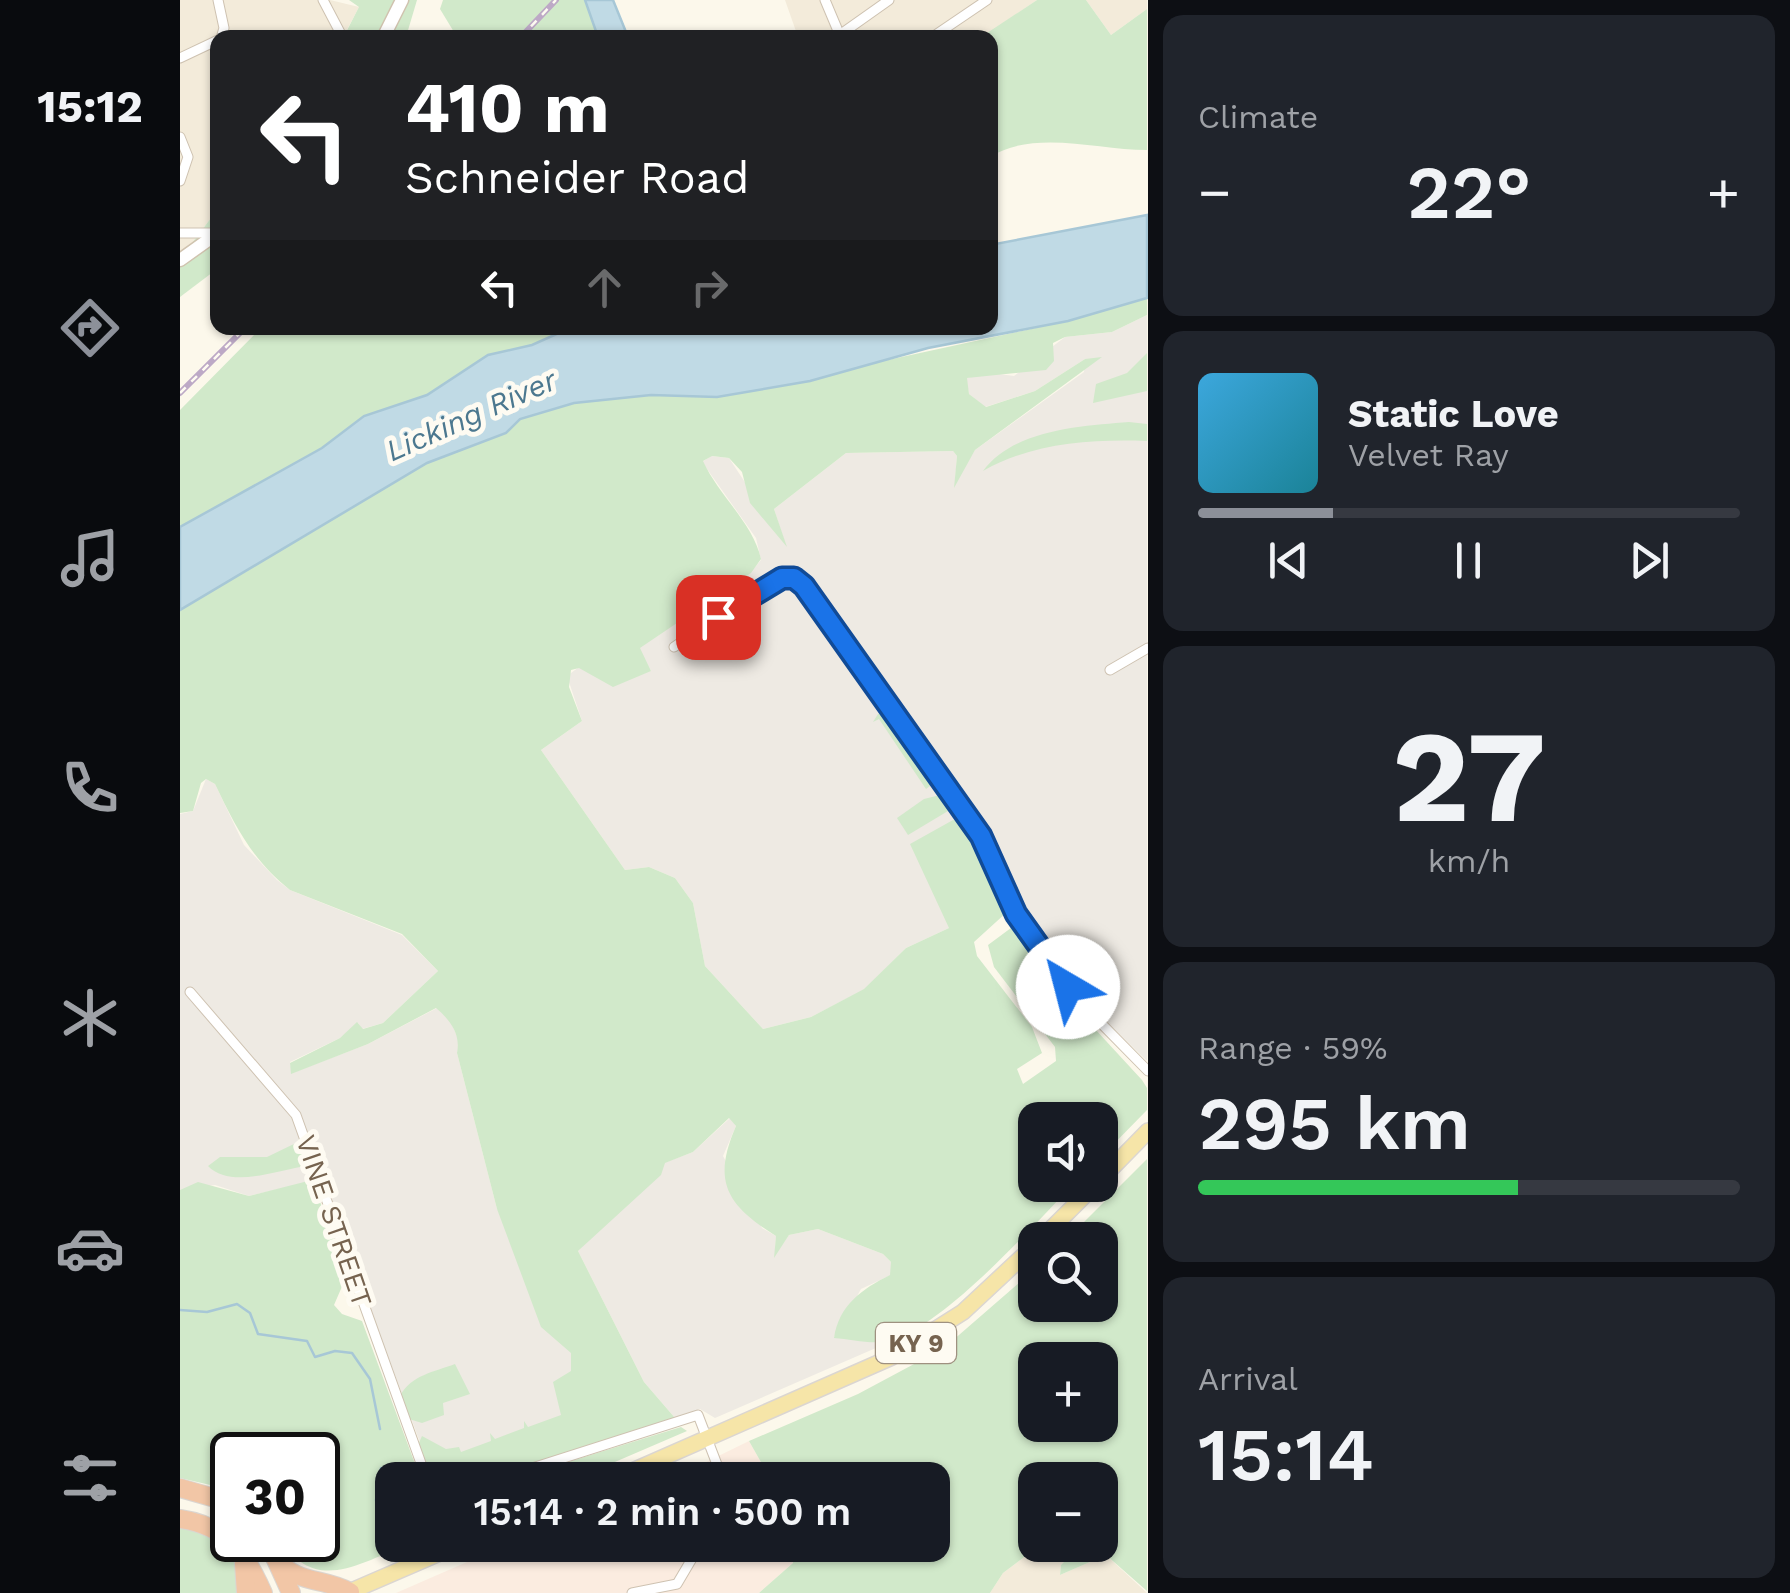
<!DOCTYPE html>
<html lang="en">
<head>
<meta charset="utf-8">
<style>
	:root { --surface:#171b24; --page:#20242c; --text:#f1f3f6; --muted:#9ea1a6; --line:#363941; --accent:#8c9099 }
	body { margin:0; font-family:"Work Sans",sans-serif; background:var(--page); color:var(--text); height:100vh; display:flex; flex-direction:column; font-size:38px; white-space:nowrap }
	* { box-sizing:border-box; margin:0 }
	p { font-size:32px; color:var(--muted) }
	.icon { flex:none; width:55px; height:55px; fill:none; stroke:currentColor; stroke-width:2; stroke-linecap:round; stroke-linejoin:round }
	.map { position:relative; flex:1; overflow:hidden }
	.drawer { display:flex; flex-direction:column; gap:15px; padding:15px; background:#0d0f14; width:642px }
	.drawer>* { flex:none }
	.hud { position:absolute; left:30px; top:30px; width:788px; height:305px; border-radius:20px; box-shadow:0 2px 8px #0004; background:#202124; color:#fff; overflow:hidden }
	.tools { position:absolute; left:838px; top:1102px; display:grid; gap:20px }
	.tools a { display:grid; place-items:center; width:100px; height:100px; border-radius:20px; background:var(--surface); box-shadow:0 2px 8px #0004; font-size:50px }
	.speed { position:absolute; left:30px; top:1432px; display:flex; gap:20px; font-size:50px; font-weight:700; text-align:center }
	.speed>* { display:grid; place-content:center; width:130px; height:130px; border-radius:50%; background:var(--surface); box-shadow:0 2px 8px #0004; line-height:1 }
	.speed .limit { border:5px solid #111; border-radius:15px; background:#fff; color:#111 }
	.pin { position:absolute; display:grid; place-items:center; width:85px; height:85px; color:#fff; margin:-42px; border-radius:20px; box-shadow:0 5px 15px #0006 }
	.me { position:absolute; width:110px; margin:-55px; rotate:323deg; stroke-linejoin:round; filter:drop-shadow(0 0 8px #0008) }
	.turn { display:flex; align-items:center; gap:35px; height:210px; padding:0 30px; font-size:45px }
	.turn .icon { width:130px; height:130px; stroke-width:2.5 }
	.turn b { display:block; font-size:70px; line-height:85px }
	.lanes { display:flex; align-items:center; height:95px; padding:0 30px; background:#0003; justify-content:center; gap:50px; direction:ltr }
	.lanes .off { opacity:.35 }
	.big { font-size:75px; font-weight:600; line-height:1.1 }
	.drawer .tile { flex:1; display:flex; flex-direction:column; justify-content:center; gap:15px; min-width:0; padding:0 35px; border-radius:20px; background:var(--page) }
	.drawer .dial { align-items:center; gap:0 }
	.dial b { font-size:130px; line-height:1 }
	.song { display:flex; align-items:center; gap:30px }
	.cover { width:120px; height:120px; border-radius:15px; background:linear-gradient(135deg,hsl(200 70% 55%),hsl(190 70% 35%)) }
	.played { height:10px; border-radius:5px; background:linear-gradient(90deg,var(--accent) 25%,var(--line) 25%) }
	.keys { display:flex; justify-content:space-around; direction:ltr }
	.heat { display:flex; justify-content:space-between; align-items:center; font-size:55px; direction:ltr }
	.charge { height:15px; border-radius:8px; background:linear-gradient(90deg,#34c759 59%,var(--line) 0) }
	.trip { position:absolute; left:195px; top:1462px; width:575px; height:100px; border-radius:20px; background:var(--surface); box-shadow:0 2px 8px #0004; font-weight:600; line-height:100px; text-align:center }
	main { display:flex; flex:1; min-height:0 }
	.dock { display:flex; flex-direction:column; width:180px; justify-content:space-around; align-items:center; background:#090b0e; color:var(--muted) }
	.dock .icon { width:70px; height:70px }
	.dock .active { color:var(--accent) }
	.dock b { font-size:45px; color:var(--text) }
	.map>svg:first-child { display:block }
	.residential { fill:#f3ebda }
	.commercial { fill:#fbece0 }
	.industrial { fill:#eeeae3 }
	.green { fill:#d1e9ca; fill-rule:evenodd }
	.water { fill:#c0dae5; stroke:#a7c7d6; stroke-width:2.5 }
	.lines { fill:none; stroke-linecap:round; stroke-linejoin:round }
	.stream { stroke:#a7c7d6; stroke-width:2.5 }
	.street-casing { stroke:#cec2b1; stroke-width:11 }
	.secondary-casing { stroke:#d0c3af; stroke-width:15 }
	.primary-casing { stroke:#dbd6d1; stroke-width:18 }
	.highway-casing { stroke:#dbd6d1; stroke-width:20 }
	.street { stroke:#fff; stroke-width:9 }
	.secondary { stroke:#fff; stroke-width:12 }
	.primary { stroke:#f6e5a8; stroke-width:15 }
	.highway { stroke:#f2c6a6; stroke-width:18 }
	.rail-casing { stroke:#bda9c6; stroke-width:6 }
	.rail { stroke:#fefbf2; stroke-width:2.5; stroke-dasharray:8; stroke-linecap:butt }
	.route-casing { stroke:#114b97; stroke-width:25 }
	.route { stroke:#1a73e8; stroke-width:18 }
	.labels { text-anchor:middle; dominant-baseline:central; stroke-width:10; stroke-linejoin:round; paint-order:stroke }
	.shield { fill:#fefbf2; stroke:#9f9180; stroke-width:2.5 }
	.shield-label { font-size:25px; font-weight:bold; fill:#76634f }
	.street-label { font-size:28px; fill:#76634f; stroke:#fefbf2 }
	.water-label { font-size:30px; font-style:italic; fill:#4c788f; stroke:#fefbf2 }
</style>
</head>
<body>
<main>
<nav class="dock">
<b>15:12</b>
<svg class="icon active" aria-label="directions" viewBox="0 0 24 24"><path d="M12 3l9 9-9 9-9-9zM9 14v-3h6M13 9l2 2-2 2"/></svg>
<svg class="icon" aria-label="music" viewBox="0 0 24 24"><path d="M9 18V5l10-2v13"/><circle cx="6" cy="18" r="3"/><circle cx="16" cy="16" r="3"/></svg>
<svg class="icon" aria-label="phone" viewBox="0 0 24 24"><path d="M5 4h4l2 5-3 2q2 4 5 5l2-3 5 2v4C11 20 4 13 5 4z"/></svg>
<svg class="icon" aria-label="climate" viewBox="0 0 24 24"><path d="M12 3v18M4 7l16 10M4 17L20 7"/></svg>
<svg class="icon" aria-label="car" viewBox="0 0 24 24"><path d="M5 17H2v-5l4-1 3-4h7l3 4 3 1v5h-3M9 17h6M6 11h13"/><circle cx="7" cy="17" r="2"/><circle cx="17" cy="17" r="2"/></svg>
<svg class="icon" aria-label="filters" viewBox="0 0 24 24"><path d="M4 7h16M4 17h16"/><circle cx="9" cy="7" r="2"/><circle cx="15" cy="17" r="2"/></svg>
</nav>
<div class="map">
<svg width="968" height="1593" viewBox="0 0 968 1593">
	<rect width="100%" height="100%" fill="#fcf8eb"/>
	<g class="residential">
		<polygon points="0,0 150,0 179,7 163,37 38,38 37,210 0,259"/>
		<polygon points="605,0 857,0 801,38 618,37"/>
		<polygon points="906,0 967,0 967,9 931,35"/>
		<polygon points="860,1545 900,1545 881,1565 880,1575 926,1555 967,1593 810,1593 823,1573"/>
	</g>
	<g class="commercial">
		<polygon points="569,1441 591,1480 475,1480 516,1467"/>
		<polygon points="326,1545 615,1545 616,1547 613,1563 579,1593 216,1593"/>
	</g>
	<g class="industrial">
		<polygon points="967,315 967,1061 923,1018 849,923 803,833 628,582 617,576 620,589 791,829 803,855 769,928 726,948 685,989 631,1017 583,1029 525,966 513,903 495,878 469,867 445,870 361,750 402,721 387,676 399,667 414,675 471,671 459,648 570,573 581,560 576,538 522,462 531,456 549,458 605,543 594,509 666,453 773,451 777,456 775,482 795,450 904,372 905,359 855,391 805,407 789,394 786,378 812,373 834,376 885,337 932,332"/>
		<polygon points="26,779 35,784 64,845 97,880 110,890 222,935 258,971 203,1023 182,1029 178,1023 160,1038 110,1062 112,1073 188,1044 257,1008 270,1020 280,1043 277,1053 317,1209 422,1347 386,1453 300,1480 254,1480 142,1179 69,1196 35,1185 0,1190 0,814 13,811"/>
		<polygon points="550,1118 556,1126 543,1156 582,1228 596,1236 595,1255 609,1235 638,1229 703,1254 711,1262 711,1275 681,1289 654,1337 712,1341 535,1418 520,1409 495,1418 464,1382 398,1251 484,1163 513,1152"/>
	</g>
	<g class="green">
		<polygon points="169,0 237,0 226,37 163,38 179,7"/>
		<polygon points="263,0 405,0 418,37 277,37 260,9"/>
		<path d="M857,0H906L931,35L967,9V150C918,150 854,129 810,157V38L801,37Z"/>
		<polygon points="37,210 37,269 0,297 0,259"/>
		<path d="M967,298V315L932,332L885,337L873,343L874,361L866,370L787,378L789,394L806,407L855,391L905,359L922,357L795,450L774,488L777,456L773,451L666,453L594,509L607,547L570,503L562,472L549,458L532,456L523,461C539,496 573,523 581,559L571,573L460,648L471,671L433,687L399,668L391,670L389,687L402,721L361,750L445,870L469,867L495,878L513,903L525,966L583,1029L631,1017L684,989L726,948L769,928L730,844L773,820L786,823L827,912L794,942L797,956L852,1027L862,1053L837,1069L843,1084L876,1061L875,1047L814,967L808,945L835,925L891,1003L962,1080L967,1088V1110L920,1158V1120H855V1185H893C851,1227 764,1327 708,1341C692,1345 671,1339 654,1338C659,1305 682,1289 710,1275L711,1262L703,1254L638,1229L609,1235L594,1258L596,1236C546,1205 532,1181 556,1126L549,1118L513,1152L485,1163L481,1175L398,1251L464,1382L495,1418L300,1480H254L238,1445L242,1436L266,1449L279,1447L281,1452L311,1441L310,1433L315,1439L344,1428V1421L348,1427L381,1415L373,1382L391,1371V1353L361,1327L317,1209L277,1053C281,1034 270,1020 256,1008L188,1044L111,1074L110,1063L160,1038L177,1022L183,1029L203,1023L258,971L222,934L110,890C73,861 55,826 35,784L26,779L21,783L13,811L0,813V610L247,463L325,433L340,419L393,403L471,395L537,397L888,321Z"/>
		<polygon points="81,328 390,328 352,345 308,355 247,395 184,416 142,448 0,527 0,410"/>
		<polygon points="967,353 967,391 913,403 916,384 947,373"/>
		<path d="M949,422L967,424V441C911,439 852,443 803,471C834,429 902,426 949,422Z"/>
		<polygon points="698,714 708,715 753,778 754,783 746,789 699,719 693,722"/>
		<polygon points="764,794 768,811 728,835 717,818 744,799"/>
		<path d="M118,1142L124,1161L120,1167C93,1172 49,1188 28,1166L40,1157H87Z"/>
		<path d="M967,1159V1591L926,1555L880,1575L881,1565L900,1545H920V1480H855V1545H860L823,1573L810,1593H579L613,1563L615,1545H752V1480H591L569,1441L678,1394L764,1348L855,1269V1305H920V1240H886ZM855,1360H920V1425H855Z"/>
		<path d="M132,1180L167,1275L154,1305L162,1314L182,1321L241,1480H212V1545H226C177,1565 134,1593 101,1540H138V1455H52V1490L0,1478V1190L18,1182L69,1196Z"/>
		<path d="M275,1364L290,1394L263,1403L264,1415L242,1423L229,1419L220,1396C231,1375 254,1372 275,1364Z"/>
		<polygon points="501,1427 507,1431 393,1480 330,1480"/>
		<path d="M0,1527C39,1533 59,1554 61,1593H0Z"/>
	</g>
	<g class="water">
		<polygon points="405,0 433,0 448,37 418,37"/>
		<polygon points="967,215 967,298 888,321 748,348 630,381 537,397 471,395 394,403 340,419 326,433 247,463 0,610 0,527 142,448 184,416 247,395 308,355 352,345 390,328 810,328 810,245"/>
	</g>
	<g class="lines">
		<g class="stream">
			<polyline points="0,1310 27,1312 57,1304 70,1313 78,1334 127,1341 135,1357 155,1351 172,1353 190,1379 200,1429"/>
			<polyline points="201,1468 196,1500 202,1537"/>
		</g>
		<defs>
			<g id="street">
				<polyline points="38,0 44,28 41,38"/>
				<polyline points="143,0 163,38"/>
				<polyline points="645,0 661,38"/>
				<polyline points="661,34 709,0"/>
				<polyline points="751,38 807,0"/>
				<polyline points="0,58 38,40"/>
				<polyline points="0,137 8,157 0,181"/>
				<polyline points="0,233 38,233"/>
				<polyline points="494,647 583,586 610,576 621,583 801,837 830,904 850,936 905,1007 968,1071"/>
				<polyline points="930,670 968,648"/>
				<polyline points="10,992 116,1115 247,1480"/>
				<polyline points="315,1480 518,1415 543,1480"/>
				<polyline points="452,1593 497,1584 520,1545"/>
			</g>
			<g id="secondary">
				<polyline points="203,38 222,0"/>
				<polyline points="0,260 38,233"/>
			</g>
			<g id="primary">
				<polyline points="920,1180 968,1131"/>
				<polyline points="860,1240 915,1185"/>
				<polyline points="432,1480 712,1357 783,1312 855,1245"/>
				<polyline points="167,1593 278,1545"/>
			</g>
			<g id="highway">
				<polyline points="0,1488 52,1503"/>
				<path d="M0,1519C47,1526 65,1552 83,1593"/>
				<polyline points="87,1540 111,1593"/>
				<path d="M96,1559C118,1585 143,1577 170,1592"/>
				<polyline points="64,1564 66,1593"/>
			</g>
		</defs>
		<use href="#street" class="street-casing"/>
		<use href="#secondary" class="secondary-casing"/>
		<use href="#primary" class="primary-casing"/>
		<use href="#highway" class="highway-casing"/>
		<use href="#street" class="street"/>
		<use href="#secondary" class="secondary"/>
		<use href="#primary" class="primary"/>
		<use href="#highway" class="highway"/>
		<defs>
			<g id="rail">
				<polyline points="340,38 376,0"/>
				<polyline points="0,393 65,328"/>
			</g>
		</defs>
		<use href="#rail" class="rail-casing"/>
		<use href="#rail" class="rail"/>
	</g>
	<g class="lines">
		<defs>
			<polyline id="route" points="538,617 602,578 614,578 624,586 801,836 836,914 888,987"/>
		</defs>
		<use href="#route" class="route-casing"/>
		<use href="#route" class="route"/>
	</g>
	<g class="labels">
		<rect class="shield" x="696" y="1323" width="80" height="40" rx="8"/>
		<g class="shield-label">
			<text x="736" y="1343">KY 9</text>
		</g>
		<g class="street-label">
			<text transform="translate(154 1221) rotate(71)">VINE STREET</text>
		</g>
		<g class="water-label">
			<text transform="translate(291 415) rotate(-24)">Licking River</text>
		</g>
	</g>
</svg>
<div class="tools">
<a><svg class="icon" aria-label="sound" viewBox="0 0 24 24"><path d="M4 9h4l5-4v14l-5-4H4zM17 9q2 3 0 6"/></svg></a>
<a><svg class="icon" aria-label="search" viewBox="0 0 24 24"><circle cx="10" cy="10" r="6"/><path d="M15 15l6 6"/></svg></a>
<a>+</a>
<a>−</a>
</div>
<div class="speed"><div class="limit">30</div></div>
<div class="pin" style="left:538px;top:617px;background:#d93025"><svg class="icon" aria-label="arrive" viewBox="0 0 24 24"><path d="M6 21V4h12l-3 4 3 4H6"/></svg></div>
<svg class="me" style="left:888px;top:987px" viewBox="-20 -20 40 40"><circle r="19" fill="#fff"/><path d="M0-13L10 11 0 6-10 11z" fill="#1a73e8"/></svg>
<div class="trip">15:14 · 2 min · 500 m</div>
<div class="hud">
<div class="turn"><svg class="icon" aria-label="left" viewBox="0 0 24 24"><path d="M17 20v-9H6M10 6l-5 5 5 5"/></svg><div><b>410 m</b>Schneider Road</div></div>
<div class="lanes"><svg class="icon" aria-label="left" viewBox="0 0 24 24"><path d="M17 20v-9H6M10 6l-5 5 5 5"/></svg><svg class="icon off" aria-label="ahead" viewBox="0 0 24 24"><path d="M12 20V5M6 11l6-6 6 6"/></svg><svg class="icon off" aria-label="right" viewBox="0 0 24 24"><path d="M7 20v-9h11M14 6l5 5-5 5"/></svg></div>
</div>
</div>
<section class="drawer">
<div class="tile"><p>Climate</p>
<div class="heat"><a>−</a><b class="big">22°</b><a>+</a></div>
</div>
<div class="tile">
<div class="song"><i class="cover"></i><div><b>Static Love</b><p>Velvet Ray</p></div></div>
<div class="played"></div>
<div class="keys"><svg class="icon" aria-label="previous" viewBox="0 0 24 24"><path d="M18 5L8 12l10 7zM5 5v14"/></svg><svg class="icon" aria-label="pause" viewBox="0 0 24 24"><path d="M8 5v14M16 5v14"/></svg><svg class="icon" aria-label="next" viewBox="0 0 24 24"><path d="M6 5l10 7-10 7zM19 5v14"/></svg></div>
</div>
<div class="tile dial"><b>27</b><p>km/h</p></div>
<div class="tile"><p>Range · 59%</p><b class="big">295 km</b><div class="charge"></div></div>
<div class="tile"><p>Arrival</p><b class="big">15:14</b></div>
</section>
</main>
</body>
</html>
